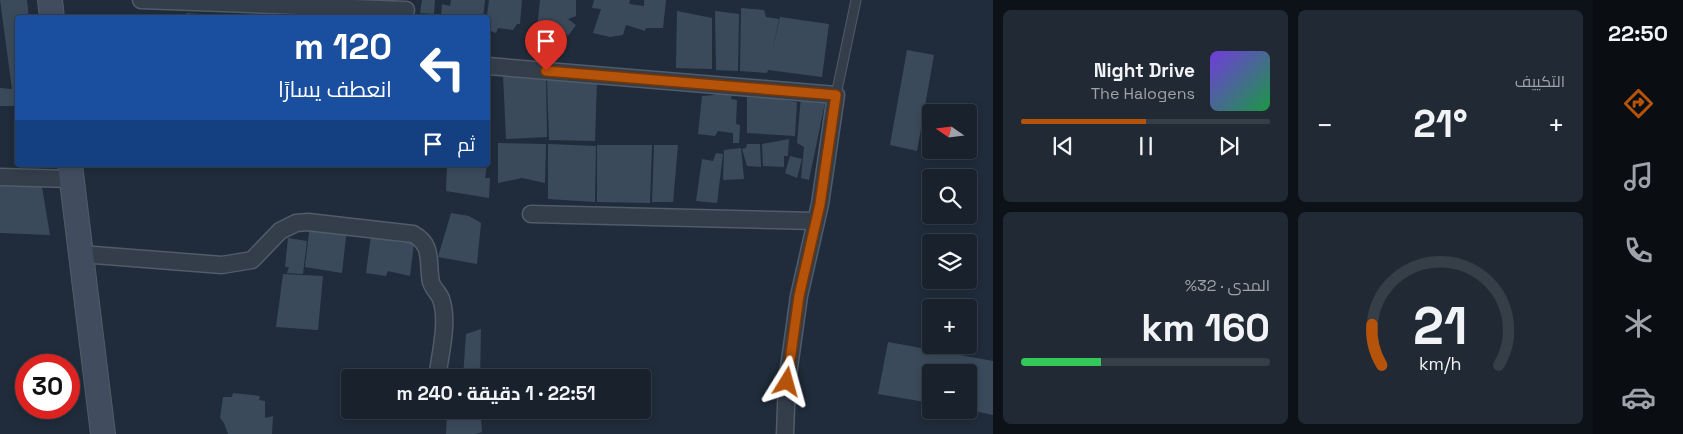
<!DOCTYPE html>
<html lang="ar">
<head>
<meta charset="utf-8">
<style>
	:root { --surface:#18212c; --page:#212934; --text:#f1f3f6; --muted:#9fa3a9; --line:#363e48; --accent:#b45309 }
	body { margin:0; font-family:"Space Grotesk",Cairo,sans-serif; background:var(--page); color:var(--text); direction:rtl; height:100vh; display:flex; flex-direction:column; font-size:19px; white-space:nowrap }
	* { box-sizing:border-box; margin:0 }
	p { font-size:16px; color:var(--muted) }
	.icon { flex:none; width:28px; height:28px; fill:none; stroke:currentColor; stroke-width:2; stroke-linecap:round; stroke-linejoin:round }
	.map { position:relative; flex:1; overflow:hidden; direction:ltr }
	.drawer { display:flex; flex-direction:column; gap:10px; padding:10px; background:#0d1218; width:600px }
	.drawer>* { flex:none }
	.banner { position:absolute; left:15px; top:15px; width:475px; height:152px; border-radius:5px; box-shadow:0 2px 8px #0003,0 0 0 1px var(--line); direction:rtl; background:#1a4fa0; color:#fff; overflow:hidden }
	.needle { width:32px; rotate:284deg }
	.fabs { position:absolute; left:922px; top:104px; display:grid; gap:10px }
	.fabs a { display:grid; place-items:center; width:55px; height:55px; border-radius:5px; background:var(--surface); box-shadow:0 2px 8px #0003,0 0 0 1px var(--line); font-size:25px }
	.speed { position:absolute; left:15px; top:354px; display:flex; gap:10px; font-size:25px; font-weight:700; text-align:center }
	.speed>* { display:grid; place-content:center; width:65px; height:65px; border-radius:50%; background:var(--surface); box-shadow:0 2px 8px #0003,0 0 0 1px var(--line); line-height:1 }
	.speed .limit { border:8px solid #d22; background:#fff; color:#111 }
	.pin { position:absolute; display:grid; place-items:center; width:42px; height:42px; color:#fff; margin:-51px -21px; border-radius:50% 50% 50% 0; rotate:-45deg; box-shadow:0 0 5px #0007 }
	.pin .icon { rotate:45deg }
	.me { position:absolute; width:55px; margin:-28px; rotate:8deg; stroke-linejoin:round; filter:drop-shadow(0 0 4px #0008) }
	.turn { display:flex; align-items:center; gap:18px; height:105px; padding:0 15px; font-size:22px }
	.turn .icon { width:65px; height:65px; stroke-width:2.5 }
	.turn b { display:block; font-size:35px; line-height:42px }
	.then { display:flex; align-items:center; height:48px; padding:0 15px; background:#0003; gap:10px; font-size:19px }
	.big { font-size:38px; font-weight:700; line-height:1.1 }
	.drawer .card { flex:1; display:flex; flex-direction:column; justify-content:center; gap:8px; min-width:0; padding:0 18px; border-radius:8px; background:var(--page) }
	.drawer .dial { align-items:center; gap:0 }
	.dial svg { height:130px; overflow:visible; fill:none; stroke:var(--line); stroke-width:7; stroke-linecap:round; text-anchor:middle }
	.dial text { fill:var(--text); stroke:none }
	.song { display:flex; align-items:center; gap:15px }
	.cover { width:60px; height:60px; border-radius:8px; background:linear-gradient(135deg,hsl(260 70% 55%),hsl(140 70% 35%)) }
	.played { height:5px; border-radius:2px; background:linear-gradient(90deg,var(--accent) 50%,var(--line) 50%) }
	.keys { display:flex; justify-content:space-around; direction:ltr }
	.heat { display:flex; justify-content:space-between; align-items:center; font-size:28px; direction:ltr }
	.charge { height:8px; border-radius:4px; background:linear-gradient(90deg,#34c759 32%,var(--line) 0) }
	.drawer .tiles { flex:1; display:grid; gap:10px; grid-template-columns:repeat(2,1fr) }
	.trip { position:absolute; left:341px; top:369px; width:310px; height:50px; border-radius:5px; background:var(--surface); box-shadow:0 2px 8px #0003,0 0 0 1px var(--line); font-weight:700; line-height:50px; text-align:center; direction:rtl }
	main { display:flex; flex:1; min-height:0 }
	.tabs { display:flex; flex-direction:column; width:90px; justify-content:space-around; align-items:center; background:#0a0d12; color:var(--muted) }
	.tabs .icon { width:35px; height:35px }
	.tabs .active { color:var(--accent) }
	.tabs b { font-size:22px; color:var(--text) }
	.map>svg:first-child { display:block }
	.building { fill:#3b4a5b }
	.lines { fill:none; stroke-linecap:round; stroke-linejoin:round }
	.service-casing { stroke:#515b69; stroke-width:11 }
	.minor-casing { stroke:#515b69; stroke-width:19 }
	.secondary-casing { stroke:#515b69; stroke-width:26 }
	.service { stroke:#343e4b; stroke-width:9 }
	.minor { stroke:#343e4b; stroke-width:16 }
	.secondary { stroke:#414d5f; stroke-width:24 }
	.route-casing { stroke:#753606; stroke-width:12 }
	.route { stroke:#b45309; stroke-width:9 }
</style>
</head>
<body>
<main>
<nav class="tabs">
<b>22:50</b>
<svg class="icon active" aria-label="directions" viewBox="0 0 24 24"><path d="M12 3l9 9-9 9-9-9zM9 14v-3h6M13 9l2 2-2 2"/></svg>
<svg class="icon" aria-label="music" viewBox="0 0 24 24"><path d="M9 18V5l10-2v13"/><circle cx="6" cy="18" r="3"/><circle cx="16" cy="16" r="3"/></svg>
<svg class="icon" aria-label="phone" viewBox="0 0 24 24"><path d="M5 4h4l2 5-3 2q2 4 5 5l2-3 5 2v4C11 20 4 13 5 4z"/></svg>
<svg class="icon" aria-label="climate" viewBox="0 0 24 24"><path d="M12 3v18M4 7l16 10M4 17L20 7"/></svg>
<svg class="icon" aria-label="car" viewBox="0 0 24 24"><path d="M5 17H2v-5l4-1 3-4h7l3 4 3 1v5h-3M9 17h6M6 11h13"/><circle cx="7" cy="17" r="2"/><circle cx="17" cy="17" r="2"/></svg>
</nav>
<section class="drawer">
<div class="tiles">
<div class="card"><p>التكييف</p>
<div class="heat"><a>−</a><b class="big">21°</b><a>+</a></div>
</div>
<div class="card">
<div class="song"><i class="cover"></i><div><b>Night Drive</b><p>The Halogens</p></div></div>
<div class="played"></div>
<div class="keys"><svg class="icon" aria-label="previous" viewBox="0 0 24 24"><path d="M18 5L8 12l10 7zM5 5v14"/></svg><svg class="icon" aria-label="pause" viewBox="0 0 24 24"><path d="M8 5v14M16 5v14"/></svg><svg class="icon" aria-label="next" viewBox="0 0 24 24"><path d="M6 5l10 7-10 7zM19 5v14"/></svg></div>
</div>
<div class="card dial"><svg viewBox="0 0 100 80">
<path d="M14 69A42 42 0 1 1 86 69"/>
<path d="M14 69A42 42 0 0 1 8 44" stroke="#b45309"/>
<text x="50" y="56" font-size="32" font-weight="700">21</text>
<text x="50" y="72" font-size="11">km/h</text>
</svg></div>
<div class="card"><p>المدى · 32%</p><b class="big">160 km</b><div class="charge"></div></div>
</div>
</section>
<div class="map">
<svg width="993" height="434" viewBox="0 0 993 434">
	<rect width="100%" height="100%" fill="#202c3b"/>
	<g class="building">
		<polygon points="0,0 27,0 29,18 18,18 18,106 0,106 0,88 12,89"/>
		<polygon points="422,0 435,0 434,14 420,13"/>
		<polygon points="451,0 485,0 483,18 441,18 442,4 450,6"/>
		<polygon points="489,0 522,0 520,24 517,24 513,30 498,28 496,33 488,30 490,17 487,15"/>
		<polygon points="540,0 576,0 576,16 568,19 576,25 568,36 561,28 554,32 540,33 537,28"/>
		<polygon points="594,0 630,0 629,4 644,6 644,0 666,0 663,28 646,28 645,31 626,25 623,35 610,37 593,33 601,9 592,8"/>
		<polygon points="741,8 764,10 766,17 779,19 772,54 780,17 829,24 822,77 768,70 767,73 740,71"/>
		<polygon points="677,11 712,18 712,69 676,68"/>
		<polygon points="715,11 739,14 738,71 716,70"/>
		<polygon points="186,13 227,16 227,18 186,18"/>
		<polygon points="907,50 934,55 917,151 890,145"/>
		<polygon points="503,75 546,77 547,137 506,139"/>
		<polygon points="547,78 597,80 595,141 549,140"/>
		<polygon points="488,82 491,82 490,126 488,126"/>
		<polygon points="716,90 733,91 731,99 737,100 736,124 740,125 739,143 733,143 733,133 718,131 715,136 698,134 702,96 714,95"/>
		<polygon points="759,93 773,98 797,102 795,136 747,133 747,97 758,98"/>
		<polygon points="801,96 826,98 809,180 801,178 804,147 797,143"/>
		<polygon points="789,139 788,156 784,156 784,167 763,166 762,144"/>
		<polygon points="498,143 546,144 545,183 522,178 498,183"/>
		<polygon points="548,144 596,146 595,202 548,199"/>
		<polygon points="747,144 760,144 761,167 747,166 742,149 746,148"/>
		<polygon points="597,145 652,145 650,203 597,202"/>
		<polygon points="654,145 678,145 673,202 652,202"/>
		<polygon points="741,148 744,179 723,180 724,150"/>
		<polygon points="716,153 723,154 717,203 696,201 702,159 713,161"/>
		<polygon points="790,156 802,159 797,178 785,173"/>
		<polygon points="455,165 487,165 485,178 490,178 489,198 446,191 447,166 455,167"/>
		<polygon points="0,186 42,187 50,235 0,233"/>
		<polygon points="451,213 469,216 481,223 477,264 438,257"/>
		<polygon points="310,224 347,228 342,273 305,267"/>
		<polygon points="371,235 396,237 396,242 414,243 410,276 388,271 386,276 366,273"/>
		<polygon points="288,238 307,241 303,274 287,273 289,267 285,267"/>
		<polygon points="283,274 323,276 318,330 276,327"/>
		<polygon points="481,329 480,378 463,378 466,334"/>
		<polygon points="888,342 993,361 993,415 969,410 969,372 931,372 931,403 878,394"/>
		<polygon points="233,393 260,396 259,400 265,401 265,418 273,416 272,434 228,434 224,423 220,418 223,397 232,397"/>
		<polygon points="447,410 479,410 481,418 482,432 476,434 446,434"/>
	</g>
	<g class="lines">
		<defs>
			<polyline id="service" points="836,95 856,0"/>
			<g id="minor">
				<polyline points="141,0 406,10"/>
				<polyline points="488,66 836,95 820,204 799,296 787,382 785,434"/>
				<polyline points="0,177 72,179"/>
				<polyline points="531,214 816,221"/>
				<path d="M81,254L222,265L252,260L280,231L296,223L308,222L413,234C434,245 427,263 431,282C433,289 439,293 441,299C449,321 440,355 437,378"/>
			</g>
			<g id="secondary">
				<polyline points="50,0 52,18"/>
				<polyline points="70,165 103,434"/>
			</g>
		</defs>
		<use href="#service" class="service-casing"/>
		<use href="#minor" class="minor-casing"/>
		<use href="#secondary" class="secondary-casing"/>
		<use href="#service" class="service"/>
		<use href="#minor" class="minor"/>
		<use href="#secondary" class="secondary"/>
	</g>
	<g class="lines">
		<defs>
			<polyline id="route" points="546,71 836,95 820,204 799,296 787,382"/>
		</defs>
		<use href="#route" class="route-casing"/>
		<use href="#route" class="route"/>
	</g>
</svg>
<div class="fabs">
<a><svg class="needle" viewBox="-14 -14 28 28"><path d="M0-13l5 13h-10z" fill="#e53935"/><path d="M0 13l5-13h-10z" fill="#9fa3a9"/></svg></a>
<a><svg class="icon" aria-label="search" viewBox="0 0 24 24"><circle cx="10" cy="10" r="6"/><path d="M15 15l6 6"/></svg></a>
<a><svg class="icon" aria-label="layers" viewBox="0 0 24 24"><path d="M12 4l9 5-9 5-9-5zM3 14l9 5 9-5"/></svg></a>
<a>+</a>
<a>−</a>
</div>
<div class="speed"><div class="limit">30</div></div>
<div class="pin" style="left:546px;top:71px;background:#d93025"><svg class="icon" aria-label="arrive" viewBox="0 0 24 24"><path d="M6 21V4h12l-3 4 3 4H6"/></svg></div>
<svg class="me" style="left:787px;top:382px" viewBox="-20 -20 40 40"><path d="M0-17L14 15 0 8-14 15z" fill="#b45309" stroke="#fff" stroke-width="4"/></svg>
<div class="trip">22:51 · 1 دقيقة · 240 m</div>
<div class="banner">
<div class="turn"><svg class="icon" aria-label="left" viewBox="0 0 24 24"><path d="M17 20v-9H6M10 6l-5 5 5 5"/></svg><div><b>120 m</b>انعطف يسارًا</div></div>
<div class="then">ثم<svg class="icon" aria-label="arrive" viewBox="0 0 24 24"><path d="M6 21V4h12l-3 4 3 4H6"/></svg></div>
</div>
</div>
</main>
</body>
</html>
